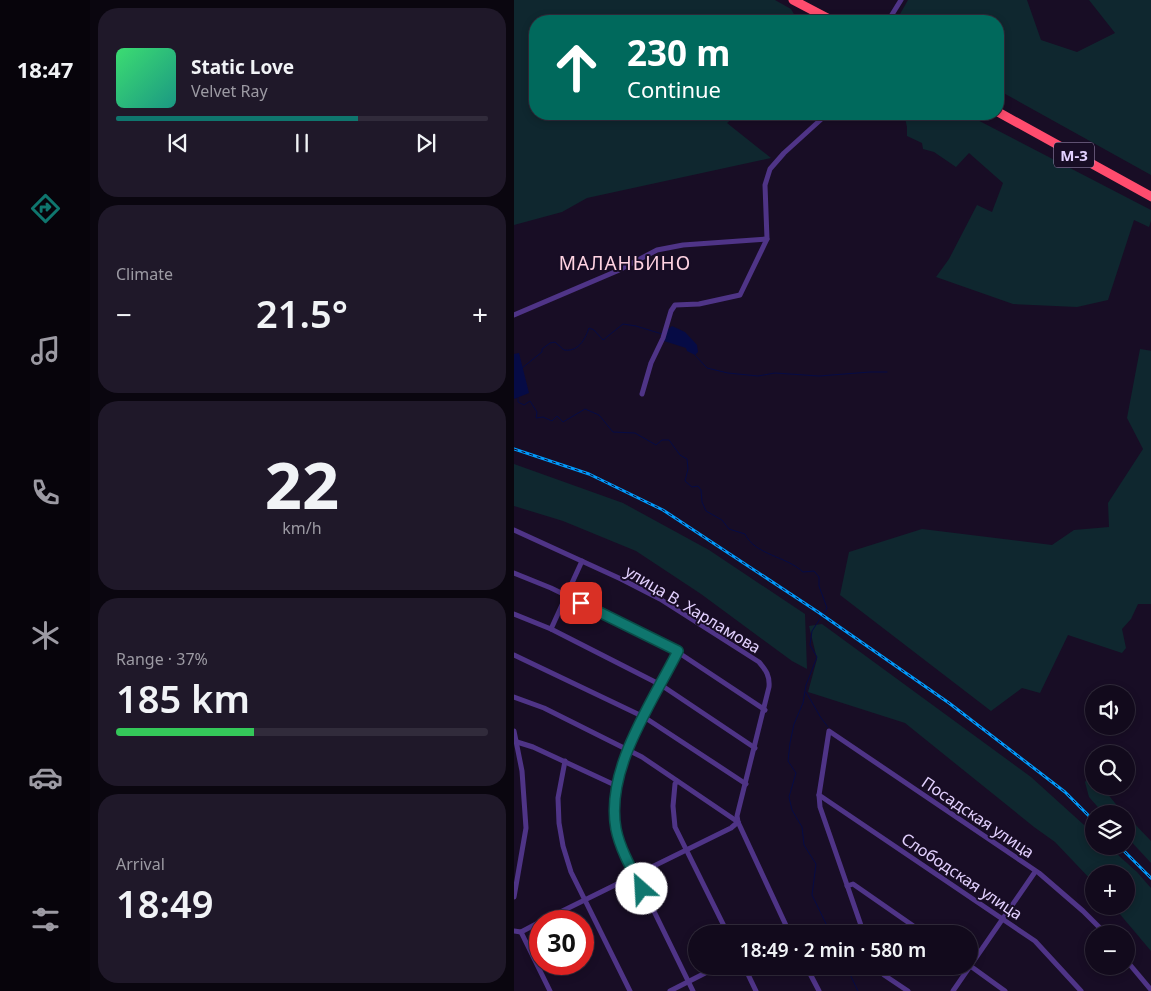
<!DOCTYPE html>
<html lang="en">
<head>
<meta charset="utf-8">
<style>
	:root { --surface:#120a1c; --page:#1f1829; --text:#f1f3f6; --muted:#9c9aa3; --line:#312b3b; --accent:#0f766e }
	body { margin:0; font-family:"Noto Sans",sans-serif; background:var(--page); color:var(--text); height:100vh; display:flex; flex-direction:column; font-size:19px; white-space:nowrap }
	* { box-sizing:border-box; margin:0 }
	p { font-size:16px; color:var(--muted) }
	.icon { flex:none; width:28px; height:28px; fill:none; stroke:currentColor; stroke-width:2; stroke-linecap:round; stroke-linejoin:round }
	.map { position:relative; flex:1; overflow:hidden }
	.drawer { display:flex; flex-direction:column; gap:8px; padding:8px; background:#0a060f; width:424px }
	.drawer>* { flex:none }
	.banner { position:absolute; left:15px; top:15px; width:475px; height:105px; border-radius:20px; box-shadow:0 2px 8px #0003,0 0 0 1px var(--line); background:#00695c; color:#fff; overflow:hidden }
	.buttons { position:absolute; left:571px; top:685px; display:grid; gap:10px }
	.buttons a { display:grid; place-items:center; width:50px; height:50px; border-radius:50%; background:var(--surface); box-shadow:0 2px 8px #0003,0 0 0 1px var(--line); font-size:25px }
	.speed { position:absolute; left:15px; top:910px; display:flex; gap:10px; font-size:25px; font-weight:700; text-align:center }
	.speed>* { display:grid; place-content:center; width:65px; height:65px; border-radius:50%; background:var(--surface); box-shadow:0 2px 8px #0003,0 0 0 1px var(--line); line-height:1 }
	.speed .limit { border:8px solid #d22; background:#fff; color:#111 }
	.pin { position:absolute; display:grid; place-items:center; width:42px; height:42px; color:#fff; margin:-21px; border-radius:10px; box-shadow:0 2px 8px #0006 }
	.me { position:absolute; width:55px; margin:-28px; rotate:334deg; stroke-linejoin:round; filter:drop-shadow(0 0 4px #0008) }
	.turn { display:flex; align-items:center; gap:18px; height:105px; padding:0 15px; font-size:22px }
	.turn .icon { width:65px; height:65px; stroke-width:2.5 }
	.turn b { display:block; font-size:35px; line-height:42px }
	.big { font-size:38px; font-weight:600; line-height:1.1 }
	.drawer .widget { flex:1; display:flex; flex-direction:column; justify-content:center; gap:8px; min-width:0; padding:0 18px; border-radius:20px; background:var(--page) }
	.drawer .dial { align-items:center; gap:0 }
	.dial b { font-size:65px; line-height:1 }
	.song { display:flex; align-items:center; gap:15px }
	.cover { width:60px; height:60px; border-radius:8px; background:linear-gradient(135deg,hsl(140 70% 55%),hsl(170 70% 35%)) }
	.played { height:5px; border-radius:2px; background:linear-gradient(90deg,var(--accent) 65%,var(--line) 65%) }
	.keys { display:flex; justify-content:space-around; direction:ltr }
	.heat { display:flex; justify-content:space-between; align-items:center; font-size:28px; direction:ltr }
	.charge { height:8px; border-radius:4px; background:linear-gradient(90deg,#34c759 37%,var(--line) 0) }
	.trip { position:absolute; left:174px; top:925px; width:290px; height:50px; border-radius:25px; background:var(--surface); box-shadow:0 2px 8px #0003,0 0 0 1px var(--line); font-weight:600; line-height:50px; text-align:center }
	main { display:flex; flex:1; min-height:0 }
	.menu { display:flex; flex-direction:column; width:90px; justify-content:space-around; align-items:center; background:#07040b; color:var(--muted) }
	.menu .icon { width:35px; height:35px }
	.menu .on { color:var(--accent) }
	.menu b { font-size:22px; color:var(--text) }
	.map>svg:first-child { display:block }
	.green { fill:#0f272f }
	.water { fill:#060b45 }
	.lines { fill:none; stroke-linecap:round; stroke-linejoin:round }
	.stream { stroke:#060b45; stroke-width:1 }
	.street { stroke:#4f3487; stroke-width:5 }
	.highway { stroke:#ff4c6e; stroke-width:9 }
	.rail-casing { stroke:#009afc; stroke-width:3 }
	.rail { stroke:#180d25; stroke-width:1; stroke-dasharray:4; stroke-linecap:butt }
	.route-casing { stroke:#0a4d48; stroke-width:12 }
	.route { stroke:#0f766e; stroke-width:9 }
	.labels { text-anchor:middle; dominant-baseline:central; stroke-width:4; stroke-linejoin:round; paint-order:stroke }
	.shield { fill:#180d25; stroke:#a696be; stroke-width:1 }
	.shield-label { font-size:15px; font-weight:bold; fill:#e3d1ff }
	.street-label { font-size:16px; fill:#e3d1ff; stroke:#180d25 }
	.quarter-label { font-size:19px; letter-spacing:1px; fill:#ffd3e2; stroke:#180d25 }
</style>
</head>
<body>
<main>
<nav class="menu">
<b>18:47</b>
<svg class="icon on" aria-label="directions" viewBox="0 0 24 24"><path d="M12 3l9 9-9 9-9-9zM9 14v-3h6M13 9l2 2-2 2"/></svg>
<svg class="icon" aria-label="music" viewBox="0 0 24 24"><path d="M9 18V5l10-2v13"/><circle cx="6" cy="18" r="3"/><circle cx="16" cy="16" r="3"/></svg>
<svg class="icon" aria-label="phone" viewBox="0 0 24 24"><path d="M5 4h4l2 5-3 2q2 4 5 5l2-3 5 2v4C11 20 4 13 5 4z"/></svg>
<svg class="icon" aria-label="climate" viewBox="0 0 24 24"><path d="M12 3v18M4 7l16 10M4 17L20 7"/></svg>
<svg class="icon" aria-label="car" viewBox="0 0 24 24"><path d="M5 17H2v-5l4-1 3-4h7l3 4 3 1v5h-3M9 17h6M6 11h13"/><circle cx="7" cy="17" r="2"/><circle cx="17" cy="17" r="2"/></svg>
<svg class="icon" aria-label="filters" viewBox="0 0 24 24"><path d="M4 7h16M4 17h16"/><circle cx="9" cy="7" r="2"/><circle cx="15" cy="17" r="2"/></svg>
</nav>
<section class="drawer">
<div class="widget">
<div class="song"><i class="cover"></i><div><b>Static Love</b><p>Velvet Ray</p></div></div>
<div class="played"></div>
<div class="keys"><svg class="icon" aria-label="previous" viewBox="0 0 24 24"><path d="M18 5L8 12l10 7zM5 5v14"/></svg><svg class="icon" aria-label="pause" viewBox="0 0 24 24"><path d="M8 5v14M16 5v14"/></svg><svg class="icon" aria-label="next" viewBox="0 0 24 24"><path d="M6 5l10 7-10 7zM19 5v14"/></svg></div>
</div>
<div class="widget"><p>Climate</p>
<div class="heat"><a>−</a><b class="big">21.5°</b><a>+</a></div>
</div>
<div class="widget dial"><b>22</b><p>km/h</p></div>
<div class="widget"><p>Range · 37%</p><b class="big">185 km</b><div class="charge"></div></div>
<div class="widget"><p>Arrival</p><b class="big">18:49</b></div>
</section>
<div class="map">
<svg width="638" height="991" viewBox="0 0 638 991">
	<rect width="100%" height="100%" fill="#180d25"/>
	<g class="green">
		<polygon points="0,0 261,0 277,9 284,21 21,21 21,114 223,114 213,123 257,158 73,198 48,212 0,225"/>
		<polygon points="394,0 513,0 527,40 563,52 601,33 575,0 637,0 637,175 484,90 484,21 382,21"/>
		<polygon points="390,114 452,114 637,210 637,221 635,227 620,220 594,300 563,307 499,304 422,277 435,259 463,205 478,212 489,183 455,153 442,167 420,152 409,149 408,143 393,136 393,127"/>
		<polygon points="626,349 638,351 637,604 624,604 617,619 608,629 612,648 608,653 554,635 526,693 508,688 477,711 326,595 335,552 408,529 538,545 560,530 595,527 594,503 629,449 613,418"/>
		<polygon points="0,464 109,503 195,550 291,614 293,669 278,661 187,594 122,551 49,521 0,506"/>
		<polygon points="308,624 517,777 580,834 580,846 594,846 623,872 637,888 637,951 599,906 612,906 612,874 580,874 580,883 541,842 520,827 391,723 294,692 303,659 295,626"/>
		<polygon points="574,778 580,780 580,786 587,786 610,814 590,814 575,797 571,782"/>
		<polygon points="613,816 637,841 637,863 613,837"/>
	</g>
	<g class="water">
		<polygon points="158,326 171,332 183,345 184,352 181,355 173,351 172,348 150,341 153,330"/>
		<polygon points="5,353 15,393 0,399 0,354"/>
	</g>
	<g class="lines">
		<g class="stream">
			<polyline points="181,355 193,368 214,373 244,376 261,373 305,376 356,372 373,372"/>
			<path d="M8,368L28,352V349L36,343L41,342L50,350C64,352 71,340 75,328L80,330L89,340L109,324L122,326L148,334"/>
			<path d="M4,398V402L10,405L16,401L23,412L22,418L29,417L38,421L43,416L49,422L71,409L85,415L99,432L121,433L142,445L148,440H155L166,455L173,459L174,469L171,481L178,487L184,486L187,490L188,502L192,511L208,520L215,529L231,534C241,555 272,556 289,572L300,571L305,577V586L313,608L298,631L296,645L303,657L292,685L289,703L280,724L276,743L274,761L282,773L275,797L278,810L288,827L290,845L302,864L298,895L317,934"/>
			<polyline points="292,692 307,718 314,727"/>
			<polyline points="332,966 344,991"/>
		</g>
		<g class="street">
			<polyline points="374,21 387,0"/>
			<polyline points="0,315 103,271 143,250 169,245 253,239"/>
			<polyline points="128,394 137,363 149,338 157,311 161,305 185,304 226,295 253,239 251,185 256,169 270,153 313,114"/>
			<path d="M0,530L107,579L146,599L245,662C252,670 256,676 255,687L223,816L224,822L276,934"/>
			<polyline points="0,573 37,588 150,643 251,710"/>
			<polyline points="0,614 37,629 147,685 241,748"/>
			<polyline points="37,629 68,561"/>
			<path d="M164,651C141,697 100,758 101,810C101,824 105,837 110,850L179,991"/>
			<polyline points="0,655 130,717 232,784"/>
			<polyline points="0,697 30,708 128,757 224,822"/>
			<polyline points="0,731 8,771 12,828 0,897"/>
			<polyline points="3,742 19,747 103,786"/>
			<polyline points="51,761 44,798 45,823 49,846 57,872 116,991"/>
			<polyline points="163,781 161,784 159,806 161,827 214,934"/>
			<polyline points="305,795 521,941 567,991"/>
			<polyline points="333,886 339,884 411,934"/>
			<polyline points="28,921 217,828 224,822"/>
			<polyline points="0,931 7,932 26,922"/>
			<polyline points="7,932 36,991"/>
			<polyline points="350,934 306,807 305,795 315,731 525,873 569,911 592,934"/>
			<polyline points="612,960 638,991"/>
			<polyline points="455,965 491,991"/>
			<polyline points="230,966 242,991"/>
			<polyline points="292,966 305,991"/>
			<polyline points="363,966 370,975 394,991"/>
			<polyline points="156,991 205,966"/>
			<polyline points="439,991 521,872"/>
		</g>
		<g class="highway">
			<polyline points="279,0 319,21"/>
			<polyline points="484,112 638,197"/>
		</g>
		<defs>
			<g id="rail">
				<polyline points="0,449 75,474 149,510 304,612 435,703 551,792 580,821"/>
				<polyline points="605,846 638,879"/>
			</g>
		</defs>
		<use href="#rail" class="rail-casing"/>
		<use href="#rail" class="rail"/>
	</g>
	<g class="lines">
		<defs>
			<path id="route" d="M67,603L164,651C138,703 91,769 102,829C106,849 118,870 128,889"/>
		</defs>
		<use href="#route" class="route-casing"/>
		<use href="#route" class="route"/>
	</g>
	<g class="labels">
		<rect class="shield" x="540" y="142.5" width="40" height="25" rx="4"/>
		<g class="shield-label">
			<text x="560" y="155">М-3</text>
		</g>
		<g class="street-label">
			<text transform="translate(179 609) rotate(31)">улица В. Харламова</text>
			<text transform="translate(464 817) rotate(34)">Посадская улица</text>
			<text transform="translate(448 876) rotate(34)">Слободская улица</text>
		</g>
		<g class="quarter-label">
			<text x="111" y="263">МАЛАНЬИНО</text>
		</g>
	</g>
</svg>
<div class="buttons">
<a><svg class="icon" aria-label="sound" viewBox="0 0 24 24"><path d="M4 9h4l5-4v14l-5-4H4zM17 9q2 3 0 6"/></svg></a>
<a><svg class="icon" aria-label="search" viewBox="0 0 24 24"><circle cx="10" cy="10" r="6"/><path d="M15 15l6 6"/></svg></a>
<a><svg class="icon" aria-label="layers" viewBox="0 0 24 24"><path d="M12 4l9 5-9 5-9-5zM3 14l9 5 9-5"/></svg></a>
<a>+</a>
<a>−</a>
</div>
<div class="speed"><div class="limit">30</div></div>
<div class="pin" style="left:67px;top:603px;background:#d93025"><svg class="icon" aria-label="arrive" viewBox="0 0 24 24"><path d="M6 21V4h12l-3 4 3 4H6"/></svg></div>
<svg class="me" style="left:128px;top:889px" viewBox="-20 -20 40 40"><circle r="19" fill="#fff"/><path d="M0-13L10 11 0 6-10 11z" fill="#0f766e"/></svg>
<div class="trip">18:49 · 2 min · 580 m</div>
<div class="banner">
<div class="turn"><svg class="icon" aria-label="ahead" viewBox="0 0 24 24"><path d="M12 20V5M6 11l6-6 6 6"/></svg><div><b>230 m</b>Continue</div></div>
</div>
</div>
</main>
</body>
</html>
